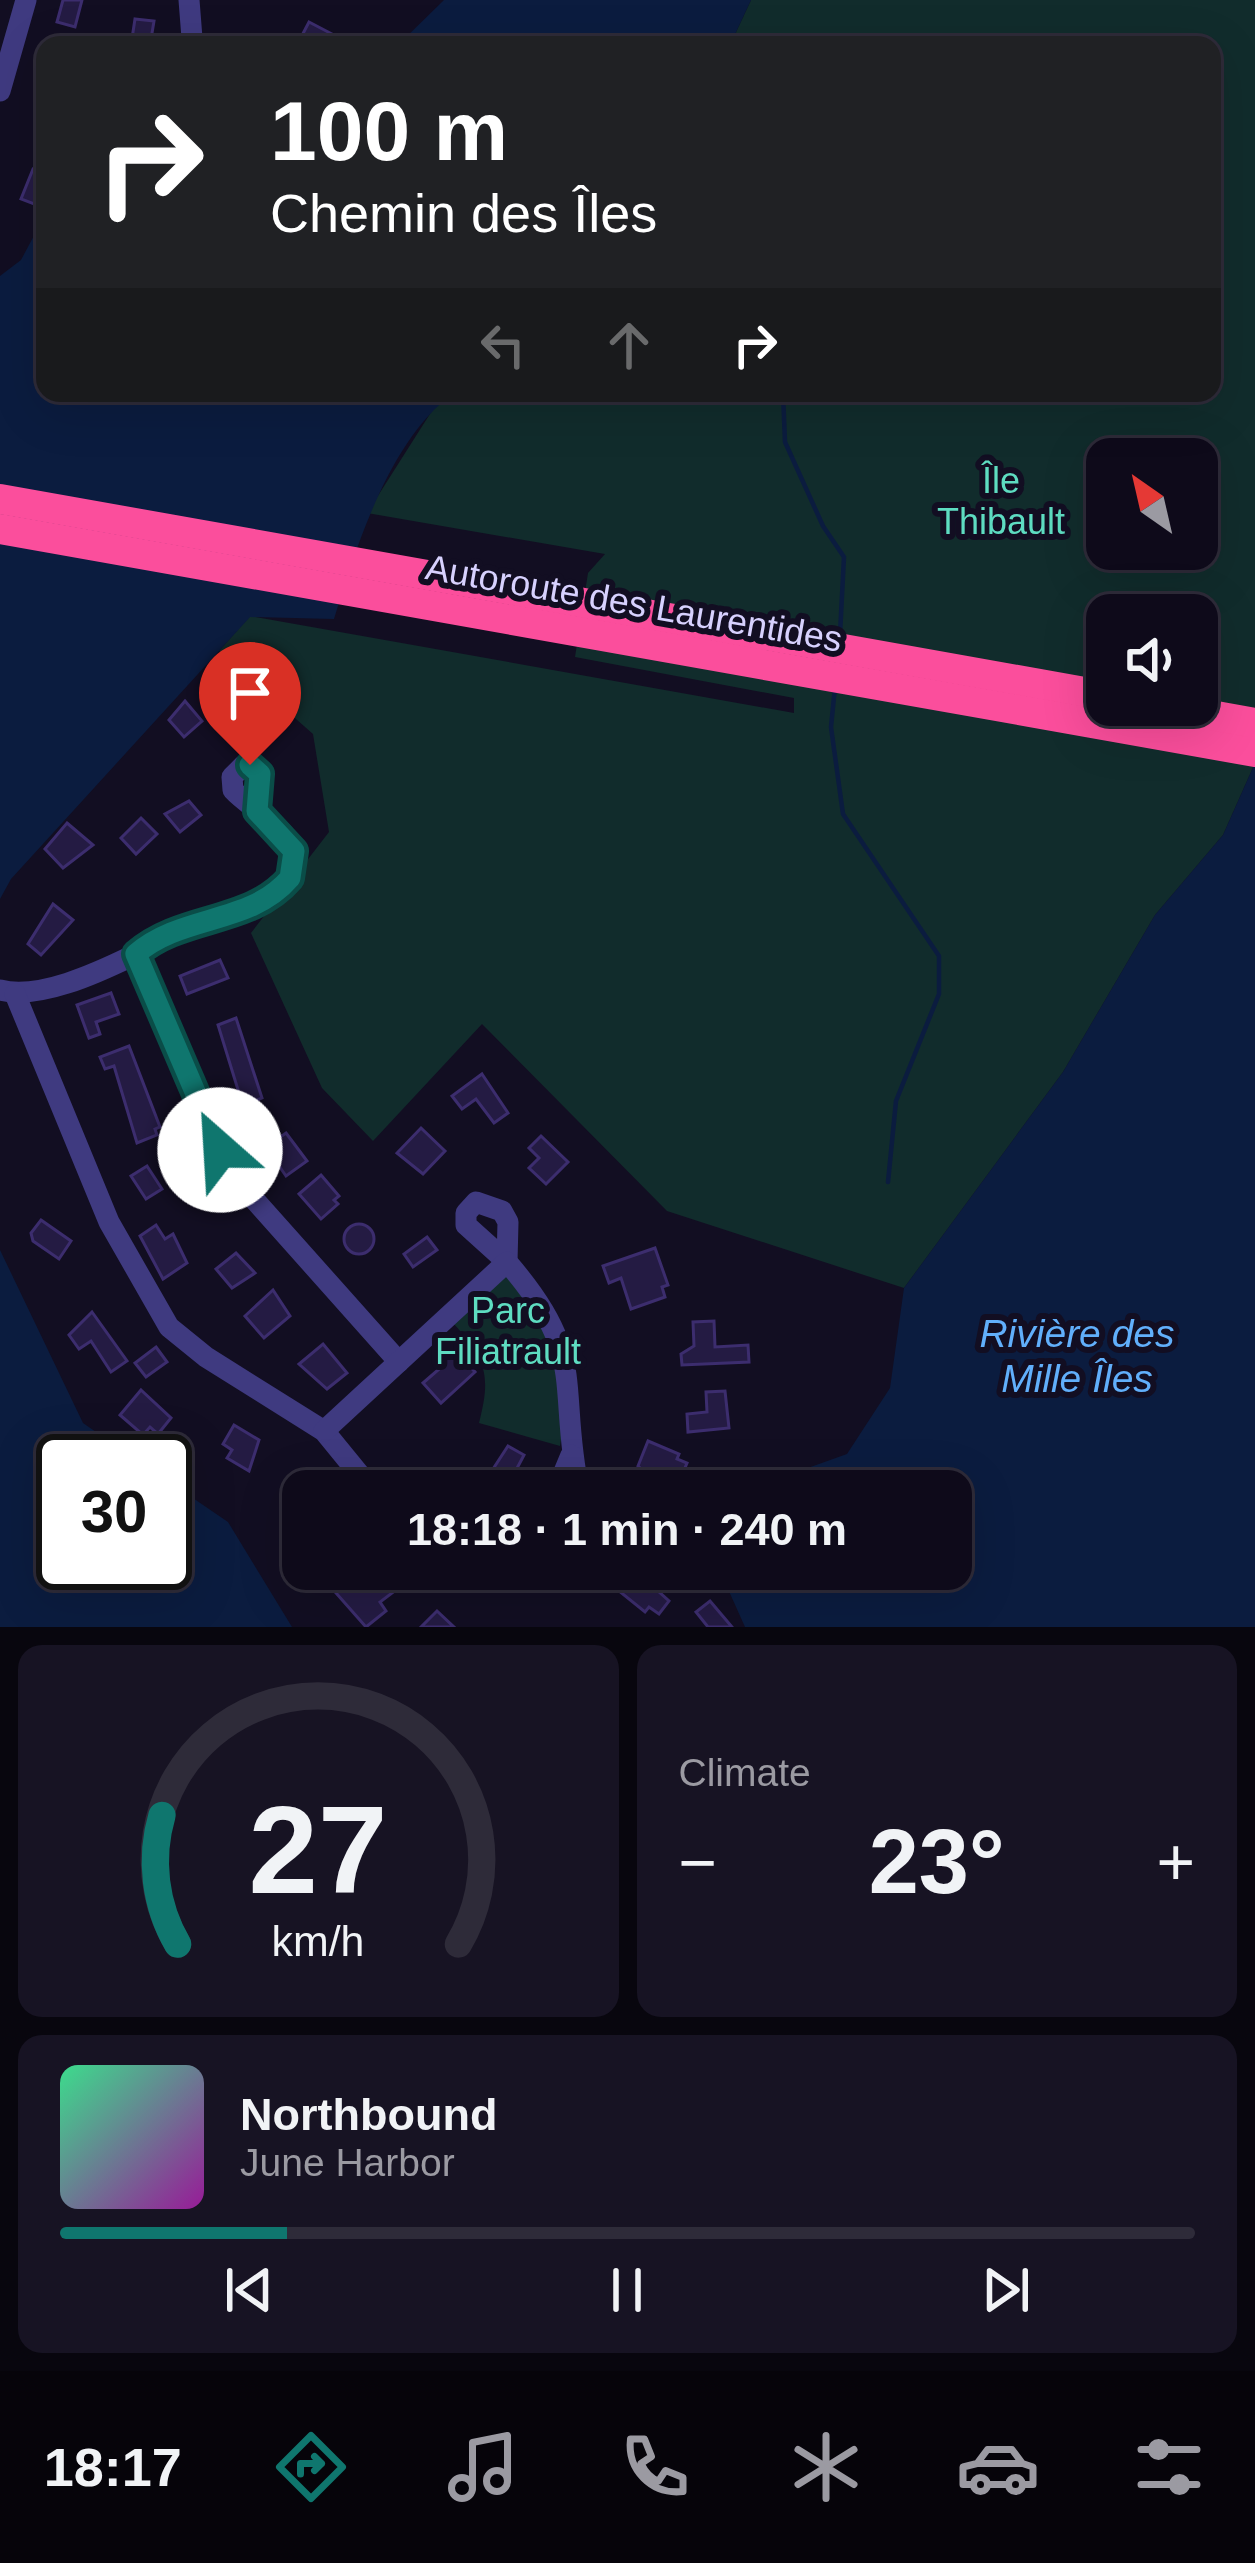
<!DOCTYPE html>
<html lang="en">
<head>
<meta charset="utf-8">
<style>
	:root { --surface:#0e0a1a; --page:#171323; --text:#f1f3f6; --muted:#9b9aa2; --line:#2e2b39; --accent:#0f766e }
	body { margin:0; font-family:Helvetica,sans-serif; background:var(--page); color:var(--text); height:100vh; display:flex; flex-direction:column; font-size:45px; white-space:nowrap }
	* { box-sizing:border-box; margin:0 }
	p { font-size:39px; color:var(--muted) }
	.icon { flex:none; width:66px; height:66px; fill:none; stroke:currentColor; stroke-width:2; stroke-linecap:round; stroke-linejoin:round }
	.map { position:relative; height:1627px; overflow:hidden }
	.side { display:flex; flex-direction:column; gap:18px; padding:18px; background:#08060e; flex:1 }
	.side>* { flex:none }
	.hud { position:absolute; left:36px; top:36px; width:1185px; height:366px; border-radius:24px; box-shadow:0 12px 48px #0002,0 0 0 3px var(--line); background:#202124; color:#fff; overflow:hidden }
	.needle { width:78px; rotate:326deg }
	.buttons { position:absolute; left:1086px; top:438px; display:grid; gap:24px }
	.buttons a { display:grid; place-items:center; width:132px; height:132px; border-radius:24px; background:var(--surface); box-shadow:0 12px 48px #0002,0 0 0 3px var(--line); font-size:60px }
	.speed { position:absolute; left:36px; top:1434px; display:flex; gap:24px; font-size:60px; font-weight:700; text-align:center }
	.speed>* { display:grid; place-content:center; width:156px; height:156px; border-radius:50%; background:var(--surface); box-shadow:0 12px 48px #0002,0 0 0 3px var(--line); line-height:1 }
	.speed .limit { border:6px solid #111; border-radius:18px; background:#fff; color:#111 }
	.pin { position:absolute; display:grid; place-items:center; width:102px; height:102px; color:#fff; margin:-123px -51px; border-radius:50% 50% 50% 0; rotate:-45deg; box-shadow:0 0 12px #0007 }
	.pin .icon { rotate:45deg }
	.me { position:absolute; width:132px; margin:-66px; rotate:334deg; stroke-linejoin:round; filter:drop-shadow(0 0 9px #0008) }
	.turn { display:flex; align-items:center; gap:42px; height:252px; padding:0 36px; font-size:54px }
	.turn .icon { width:156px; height:156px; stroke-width:2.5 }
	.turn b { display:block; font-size:84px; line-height:102px }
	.lanes { display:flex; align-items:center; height:114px; padding:0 36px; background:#0003; justify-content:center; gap:60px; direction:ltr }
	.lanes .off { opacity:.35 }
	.big { font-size:90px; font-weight:700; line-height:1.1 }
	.side .card { flex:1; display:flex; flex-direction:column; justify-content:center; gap:18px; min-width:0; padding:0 42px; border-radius:24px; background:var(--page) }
	.side .dial { align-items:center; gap:0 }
	.dial svg { height:312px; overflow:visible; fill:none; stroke:var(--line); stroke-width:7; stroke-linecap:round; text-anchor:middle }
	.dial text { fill:var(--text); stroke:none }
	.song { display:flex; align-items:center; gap:36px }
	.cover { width:144px; height:144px; border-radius:18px; background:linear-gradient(135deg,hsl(150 70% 55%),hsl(300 70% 35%)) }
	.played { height:12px; border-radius:6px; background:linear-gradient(90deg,var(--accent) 20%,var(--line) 20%) }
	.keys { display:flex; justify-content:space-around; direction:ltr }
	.heat { display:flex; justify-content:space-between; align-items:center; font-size:66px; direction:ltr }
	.side .tiles { flex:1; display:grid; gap:18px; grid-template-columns:1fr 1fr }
	.card:last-child { grid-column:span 2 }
	.trip { position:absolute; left:282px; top:1470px; width:690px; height:120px; border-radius:24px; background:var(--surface); box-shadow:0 12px 48px #0002,0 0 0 3px var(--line); font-weight:700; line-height:120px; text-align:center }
	.dock { display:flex; height:192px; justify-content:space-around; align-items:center; background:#06040a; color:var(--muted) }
	.dock .icon { width:84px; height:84px }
	.dock .selected { color:var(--accent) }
	.dock b { font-size:54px; color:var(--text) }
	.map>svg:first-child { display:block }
	.green { fill:#112c2c; fill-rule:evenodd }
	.water { fill:#0b1c3f }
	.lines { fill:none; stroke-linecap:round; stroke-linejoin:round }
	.stream { stroke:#0b1c3f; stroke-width:4.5 }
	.building { fill:#241b43; stroke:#3c2d6e; stroke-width:3 }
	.minor { stroke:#3f3a80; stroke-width:21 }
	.highway { stroke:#fb4e9c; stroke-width:30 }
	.route-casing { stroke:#0a4d48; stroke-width:30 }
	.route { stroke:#0f766e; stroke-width:21 }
	.labels { text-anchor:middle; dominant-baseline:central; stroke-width:12; stroke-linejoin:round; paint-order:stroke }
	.park-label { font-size:36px; fill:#5edcc1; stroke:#120e22 }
	.street-label { font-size:36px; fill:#d7d1fe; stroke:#120e22 }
	.water-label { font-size:39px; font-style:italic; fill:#61affb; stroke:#120e22 }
</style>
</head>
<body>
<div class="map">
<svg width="1255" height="1627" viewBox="0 0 1255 1627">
	<rect width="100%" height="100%" fill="#120e22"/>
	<g class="green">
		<path d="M751,0H1255V763L1223,835L1155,915L1063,1072L904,1288L667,1211L482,1024L373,1141L322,1088L251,933L329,832L313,734L219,651L250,616L794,713V698L575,657L588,573L605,554L367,513L435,406L454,393H1212V45H730ZM1107,459H1197V549H1107ZM1107,615H1197V705H1107Z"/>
		<path d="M506,1265C553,1326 574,1369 560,1446L479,1423C491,1376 487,1360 453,1323Z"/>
		<polygon points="867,1468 882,1491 838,1491"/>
	</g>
	<g class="water">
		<polygon points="444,0 751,0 730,45 398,45"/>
		<path d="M45,215V393H454C390,438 356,547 334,619L250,617L11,879L0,899V276L21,260Z"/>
		<polygon points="1255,763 1255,1627 745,1627 719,1569 951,1569 951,1491 882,1491 866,1468 838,1491 772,1491 791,1474 847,1454 890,1388 904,1288 1063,1072 1155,915 1223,835"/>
		<polygon points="0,1250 83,1423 138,1461 63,1461 63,1563 165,1563 165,1479 228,1522 292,1627 0,1627"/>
	</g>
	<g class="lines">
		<g class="stream">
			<polyline points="733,39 737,45"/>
			<polyline points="783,393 785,442 823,526 844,557 840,634"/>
			<polyline points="835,687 831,727 843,814 939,956 939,994 896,1101 888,1182"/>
		</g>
	</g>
	<g class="building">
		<polygon points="63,0 82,0 75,27 57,22"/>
		<polygon points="135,19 154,21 150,45 131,45"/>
		<polygon points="309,22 353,45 297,45"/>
		<polygon points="33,169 45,173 42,207 21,199"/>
		<polygon points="185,701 202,721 184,737 169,720"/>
		<polygon points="189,801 201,815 180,832 165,814"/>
		<polygon points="141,818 157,834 136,854 121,838"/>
		<polygon points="67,823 93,845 63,868 45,849"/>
		<polygon points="53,904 73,920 41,955 28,944"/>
		<polygon points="220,960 228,978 187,994 180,976"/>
		<polygon points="111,993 119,1014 96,1022 100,1034 89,1038 77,1005"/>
		<polygon points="236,1018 262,1098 243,1106 218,1025"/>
		<polygon points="129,1046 160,1127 155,1129 157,1135 137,1143 114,1066 105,1069 100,1057"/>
		<polygon points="482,1074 508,1113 494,1123 476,1099 462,1109 452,1096"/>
		<polygon points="421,1128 445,1151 423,1174 397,1153"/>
		<polygon points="286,1133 307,1161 286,1176 266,1147"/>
		<polygon points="541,1136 568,1162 546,1184 529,1168 539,1158 529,1148"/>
		<polygon points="147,1166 162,1189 146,1199 131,1176"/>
		<polygon points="321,1175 339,1196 334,1200 338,1204 321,1219 299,1194"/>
		<polygon points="41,1220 71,1241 59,1259 33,1241 31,1233"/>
		<circle cx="359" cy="1239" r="15"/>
		<polygon points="156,1225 165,1239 173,1234 187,1263 163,1279 140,1236"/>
		<polygon points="427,1237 437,1250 413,1267 404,1254"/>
		<polygon points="655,1248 668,1285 662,1287 665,1297 631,1309 621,1278 609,1283 603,1266"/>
		<polygon points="236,1253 255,1273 232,1288 216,1269"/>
		<polygon points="273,1290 290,1316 264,1338 245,1316"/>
		<polygon points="92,1312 127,1361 111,1372 91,1341 79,1349 69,1335"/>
		<polygon points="714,1321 715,1347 748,1345 749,1362 682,1365 681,1354 694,1346 693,1322"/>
		<polygon points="323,1344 347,1373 327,1389 299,1364"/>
		<polygon points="451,1345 475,1372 441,1403 423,1383 445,1364 438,1357"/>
		<polygon points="156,1347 167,1362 146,1377 135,1363"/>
		<polygon points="141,1390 171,1418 158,1434 150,1427 143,1435 120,1415"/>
		<polygon points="725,1391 729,1428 688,1432 687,1414 707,1412 706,1392"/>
		<polygon points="234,1425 259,1440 249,1471 227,1458 232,1450 223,1444"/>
		<polygon points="648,1441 679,1454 677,1459 687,1463 679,1482 699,1491 644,1491 650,1477 638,1466"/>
		<polygon points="508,1446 524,1455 505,1491 491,1491 482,1486"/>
		<polygon points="296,1496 303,1498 303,1538 283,1518"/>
		<polygon points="643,1569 670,1574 657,1590 669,1601 659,1614 649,1607 645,1612 619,1591"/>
		<polygon points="359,1575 369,1588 386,1576 396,1590 380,1602 386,1611 366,1627 336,1593"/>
		<polygon points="710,1601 732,1627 708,1627 696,1612"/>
		<polygon points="437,1611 454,1627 421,1627"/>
	</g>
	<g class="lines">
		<g class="minor">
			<polyline points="189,0 192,38"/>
			<polyline points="0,91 26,0"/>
			<polyline points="136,954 196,1101 244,1188 399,1362"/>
			<path d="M0,990C39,1000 97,973 132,956C146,949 155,937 171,931C199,921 233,919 259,906C274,898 292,883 294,865C300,832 252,811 233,790L232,777L244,765L259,774L257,811"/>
			<polyline points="15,994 109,1222 169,1327 206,1357 324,1431 373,1491"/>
			<polygon points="476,1202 502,1211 508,1222 507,1262 466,1225 466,1213"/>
			<path d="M324,1431L507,1262C589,1356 557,1383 579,1491"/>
			<polyline points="556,1491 571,1455"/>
		</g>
		<g class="highway">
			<polyline points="0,499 1107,696"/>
			<polyline points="0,529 1255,752"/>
			<polyline points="1155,705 1255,723"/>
		</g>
	</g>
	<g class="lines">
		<defs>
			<path id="route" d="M220,1150L136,954C182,914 250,925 290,878L294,851L257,811L260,774L250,765"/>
		</defs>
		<use href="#route" class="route-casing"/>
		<use href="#route" class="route"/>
	</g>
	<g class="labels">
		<g class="park-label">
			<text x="1001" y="480">Île<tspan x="1001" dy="41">Thibault</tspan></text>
			<text x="508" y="1310">Parc<tspan x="508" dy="41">Filiatrault</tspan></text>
		</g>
		<g class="street-label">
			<text transform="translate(634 603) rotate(10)">Autoroute des Laurentides</text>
		</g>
		<g class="water-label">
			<text x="1077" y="1333">Rivière des<tspan x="1077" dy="45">Mille Îles</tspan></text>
		</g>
	</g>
</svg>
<div class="buttons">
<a><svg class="needle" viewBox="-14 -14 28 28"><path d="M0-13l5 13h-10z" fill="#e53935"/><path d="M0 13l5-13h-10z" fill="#9b9aa2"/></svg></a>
<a><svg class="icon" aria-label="sound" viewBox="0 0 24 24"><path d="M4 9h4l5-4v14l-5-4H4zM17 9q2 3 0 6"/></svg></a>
</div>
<div class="speed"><div class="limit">30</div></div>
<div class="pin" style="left:250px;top:765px;background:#d93025"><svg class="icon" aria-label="arrive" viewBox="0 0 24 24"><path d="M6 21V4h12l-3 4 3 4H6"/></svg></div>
<svg class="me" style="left:220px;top:1150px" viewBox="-20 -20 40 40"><circle r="19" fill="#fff"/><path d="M0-13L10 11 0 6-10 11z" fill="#0f766e"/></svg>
<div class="trip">18:18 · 1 min · 240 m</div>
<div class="hud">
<div class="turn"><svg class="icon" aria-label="right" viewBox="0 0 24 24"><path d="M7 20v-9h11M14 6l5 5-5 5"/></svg><div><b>100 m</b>Chemin des Îles</div></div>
<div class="lanes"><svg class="icon off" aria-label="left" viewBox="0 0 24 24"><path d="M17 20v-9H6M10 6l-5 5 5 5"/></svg><svg class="icon off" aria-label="ahead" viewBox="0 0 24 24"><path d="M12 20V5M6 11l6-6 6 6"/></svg><svg class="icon" aria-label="right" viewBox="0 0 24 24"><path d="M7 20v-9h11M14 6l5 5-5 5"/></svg></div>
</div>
</div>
<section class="side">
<div class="tiles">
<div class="card dial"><svg viewBox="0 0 100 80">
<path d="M14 69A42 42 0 1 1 86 69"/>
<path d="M14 69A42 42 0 0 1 10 36" stroke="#0f766e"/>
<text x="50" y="56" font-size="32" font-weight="700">27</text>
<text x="50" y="72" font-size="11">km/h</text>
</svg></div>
<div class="card"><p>Climate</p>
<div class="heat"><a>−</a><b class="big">23°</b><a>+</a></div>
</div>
<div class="card">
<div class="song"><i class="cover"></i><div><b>Northbound</b><p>June Harbor</p></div></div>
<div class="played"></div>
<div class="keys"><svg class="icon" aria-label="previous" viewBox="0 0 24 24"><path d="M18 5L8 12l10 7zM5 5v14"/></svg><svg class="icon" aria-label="pause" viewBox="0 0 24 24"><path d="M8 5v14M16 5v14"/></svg><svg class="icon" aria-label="next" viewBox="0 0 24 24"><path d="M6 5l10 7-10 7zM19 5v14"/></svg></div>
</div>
</div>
</section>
<nav class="dock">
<b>18:17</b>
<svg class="icon selected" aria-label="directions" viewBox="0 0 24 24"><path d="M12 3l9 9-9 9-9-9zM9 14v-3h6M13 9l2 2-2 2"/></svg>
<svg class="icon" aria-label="music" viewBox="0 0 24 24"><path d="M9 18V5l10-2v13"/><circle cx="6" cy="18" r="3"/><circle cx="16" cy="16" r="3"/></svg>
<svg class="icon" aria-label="phone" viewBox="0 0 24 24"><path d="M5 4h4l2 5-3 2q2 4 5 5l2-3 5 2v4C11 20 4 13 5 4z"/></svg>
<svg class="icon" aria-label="climate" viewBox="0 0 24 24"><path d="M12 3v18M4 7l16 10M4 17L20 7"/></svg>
<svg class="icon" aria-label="car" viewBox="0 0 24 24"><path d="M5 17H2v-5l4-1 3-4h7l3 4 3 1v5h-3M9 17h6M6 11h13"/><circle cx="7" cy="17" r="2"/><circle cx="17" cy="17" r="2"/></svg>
<svg class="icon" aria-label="filters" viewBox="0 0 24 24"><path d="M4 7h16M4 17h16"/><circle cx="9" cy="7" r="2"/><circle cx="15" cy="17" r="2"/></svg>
</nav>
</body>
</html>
